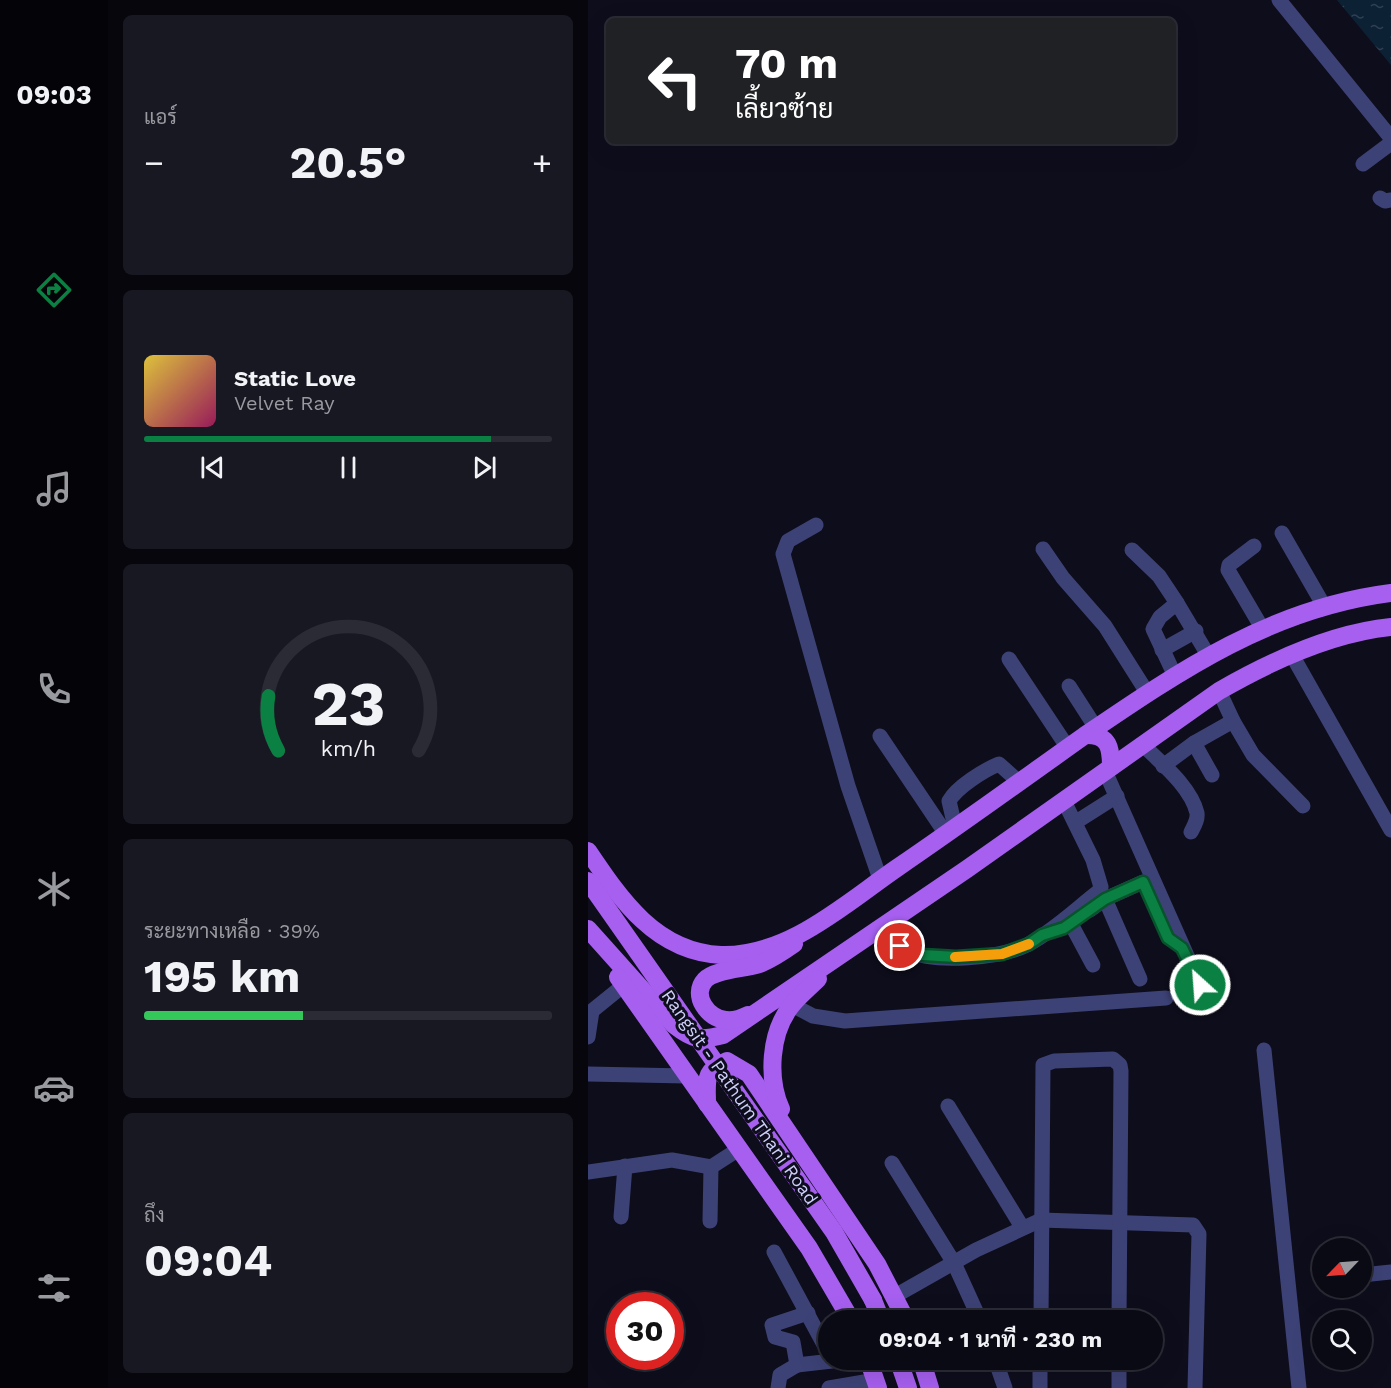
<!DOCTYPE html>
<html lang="th">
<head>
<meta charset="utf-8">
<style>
	:root { --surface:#0a0a15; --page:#181822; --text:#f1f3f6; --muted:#999aa0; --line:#2a2b34; --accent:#0b8043 }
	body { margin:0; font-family:"Work Sans",Sarabun,sans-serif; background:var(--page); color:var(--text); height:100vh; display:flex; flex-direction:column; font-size:22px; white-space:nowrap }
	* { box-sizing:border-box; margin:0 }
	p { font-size:20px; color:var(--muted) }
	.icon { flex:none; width:33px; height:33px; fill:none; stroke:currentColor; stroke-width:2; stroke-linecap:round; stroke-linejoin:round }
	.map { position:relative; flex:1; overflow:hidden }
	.panel { display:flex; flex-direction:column; gap:15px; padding:15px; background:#06060c; width:480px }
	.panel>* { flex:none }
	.hud { position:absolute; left:18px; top:18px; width:570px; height:126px; border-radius:9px; box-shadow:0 6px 24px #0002,0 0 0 2px var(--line); background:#202124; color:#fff; overflow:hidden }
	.needle { width:39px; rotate:245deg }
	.buttons { position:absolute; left:724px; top:1238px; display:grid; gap:12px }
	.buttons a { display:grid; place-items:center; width:60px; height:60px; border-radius:50%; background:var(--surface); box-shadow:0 6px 24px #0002,0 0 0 2px var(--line); font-size:30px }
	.speed { position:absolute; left:18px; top:1292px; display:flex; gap:12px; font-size:30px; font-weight:700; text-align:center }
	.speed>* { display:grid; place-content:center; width:78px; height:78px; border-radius:50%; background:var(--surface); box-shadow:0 6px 24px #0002,0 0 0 2px var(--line); line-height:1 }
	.speed .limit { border:9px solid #d22; background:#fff; color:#111 }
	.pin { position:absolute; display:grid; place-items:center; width:51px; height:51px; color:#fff; margin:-26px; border:3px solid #fff; border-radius:50%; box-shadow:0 2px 6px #0007 }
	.me { position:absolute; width:66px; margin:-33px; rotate:334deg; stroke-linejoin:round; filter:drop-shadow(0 0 4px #0008) }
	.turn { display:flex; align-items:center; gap:21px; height:126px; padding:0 30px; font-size:27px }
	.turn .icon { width:78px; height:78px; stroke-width:2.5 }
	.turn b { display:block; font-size:42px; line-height:51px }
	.big { font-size:45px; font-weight:700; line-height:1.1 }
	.panel .tile { flex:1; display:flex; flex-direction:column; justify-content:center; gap:9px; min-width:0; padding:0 21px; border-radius:9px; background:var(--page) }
	.panel .dial { align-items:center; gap:0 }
	.dial svg { height:156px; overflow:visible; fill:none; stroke:var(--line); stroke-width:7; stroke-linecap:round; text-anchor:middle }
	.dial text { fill:var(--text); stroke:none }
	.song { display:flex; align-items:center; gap:18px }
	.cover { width:72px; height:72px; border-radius:9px; background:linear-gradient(135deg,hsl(50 70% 55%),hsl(330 70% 35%)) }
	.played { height:6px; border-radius:3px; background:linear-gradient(90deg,var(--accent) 85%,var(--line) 85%) }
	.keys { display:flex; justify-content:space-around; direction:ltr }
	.heat { display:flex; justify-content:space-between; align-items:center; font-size:33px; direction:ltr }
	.charge { height:9px; border-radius:4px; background:linear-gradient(90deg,#34c759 39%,var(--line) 0) }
	.trip { position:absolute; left:230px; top:1310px; width:345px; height:60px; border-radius:30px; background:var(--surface); box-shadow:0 6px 24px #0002,0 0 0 2px var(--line); font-weight:700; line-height:60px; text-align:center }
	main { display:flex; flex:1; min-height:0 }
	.tabs { display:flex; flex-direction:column; width:108px; justify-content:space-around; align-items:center; background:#040408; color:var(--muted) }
	.tabs .icon { width:42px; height:42px }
	.tabs .on { color:var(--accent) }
	.tabs b { font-size:27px; color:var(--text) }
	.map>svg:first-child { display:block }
	.water { fill:url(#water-ripples) }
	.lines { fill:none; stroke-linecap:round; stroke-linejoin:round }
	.minor { stroke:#3d4276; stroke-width:15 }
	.major { stroke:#a65fef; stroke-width:18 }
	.major-bridge { stroke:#a65fef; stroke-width:18 }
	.route-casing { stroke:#07532c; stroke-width:15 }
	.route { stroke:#0b8043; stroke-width:10 }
	.slow { stroke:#f59e0b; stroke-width:10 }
	.labels { text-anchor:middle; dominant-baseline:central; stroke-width:6; stroke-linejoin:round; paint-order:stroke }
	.street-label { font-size:18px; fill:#cdcefa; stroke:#0e0d1c }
</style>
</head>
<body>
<main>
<nav class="tabs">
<b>09:03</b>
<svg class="icon on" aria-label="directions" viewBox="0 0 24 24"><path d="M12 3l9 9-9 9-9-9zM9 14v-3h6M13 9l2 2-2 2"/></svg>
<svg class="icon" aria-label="music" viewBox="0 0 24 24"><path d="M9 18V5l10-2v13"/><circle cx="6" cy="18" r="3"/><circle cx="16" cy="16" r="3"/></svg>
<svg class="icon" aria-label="phone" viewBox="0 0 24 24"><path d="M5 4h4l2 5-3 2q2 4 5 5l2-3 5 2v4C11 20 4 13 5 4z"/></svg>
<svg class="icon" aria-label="climate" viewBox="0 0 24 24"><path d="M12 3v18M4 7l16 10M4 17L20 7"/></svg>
<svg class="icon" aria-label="car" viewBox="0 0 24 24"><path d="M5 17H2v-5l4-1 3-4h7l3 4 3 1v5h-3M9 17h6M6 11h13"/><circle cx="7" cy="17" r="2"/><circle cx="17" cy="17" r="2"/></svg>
<svg class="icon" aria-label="filters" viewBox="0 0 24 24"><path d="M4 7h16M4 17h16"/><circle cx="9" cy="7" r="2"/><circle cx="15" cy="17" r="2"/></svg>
</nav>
<section class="panel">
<div class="tile"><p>แอร์</p>
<div class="heat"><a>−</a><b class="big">20.5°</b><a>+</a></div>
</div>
<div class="tile">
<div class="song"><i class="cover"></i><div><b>Static Love</b><p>Velvet Ray</p></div></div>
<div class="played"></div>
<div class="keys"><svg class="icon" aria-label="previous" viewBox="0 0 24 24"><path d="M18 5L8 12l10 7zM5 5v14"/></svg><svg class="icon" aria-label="pause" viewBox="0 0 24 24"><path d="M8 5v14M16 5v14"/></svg><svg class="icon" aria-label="next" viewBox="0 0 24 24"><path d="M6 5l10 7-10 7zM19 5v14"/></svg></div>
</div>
<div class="tile dial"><svg viewBox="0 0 100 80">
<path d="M14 69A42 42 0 1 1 86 69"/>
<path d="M14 69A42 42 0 0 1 9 41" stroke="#0b8043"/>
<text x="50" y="56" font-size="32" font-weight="700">23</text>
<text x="50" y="72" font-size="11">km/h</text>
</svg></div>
<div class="tile"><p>ระยะทางเหลือ · 39%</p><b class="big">195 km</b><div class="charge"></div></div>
<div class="tile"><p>ถึง</p><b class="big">09:04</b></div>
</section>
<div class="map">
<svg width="803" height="1388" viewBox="0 0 803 1388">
	<defs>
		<pattern id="water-ripples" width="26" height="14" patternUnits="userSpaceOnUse" patternTransform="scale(1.5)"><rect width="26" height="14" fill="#0d2135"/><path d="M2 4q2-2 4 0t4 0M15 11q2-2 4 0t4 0" fill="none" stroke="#2f4053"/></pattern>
	</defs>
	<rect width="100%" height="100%" fill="#0e0d1c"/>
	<polygon class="water" points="749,0 803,0 803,65"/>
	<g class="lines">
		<g class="minor">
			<polyline points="691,0 803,138"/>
			<polyline points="775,164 803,143"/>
			<polyline points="792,198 797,201 803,200"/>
			<polyline points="228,525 200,541 195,554 260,786 292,879"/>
			<polyline points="694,533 736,606"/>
			<polyline points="666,546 641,565 640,570 674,628"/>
			<polyline points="455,549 475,578 517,626 560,694"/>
			<polyline points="544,550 571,576 589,603"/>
			<polyline points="574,650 608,631"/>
			<polyline points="704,655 803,830"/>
			<polyline points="421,659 480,748"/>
			<polyline points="587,676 565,629 572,617 589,603 620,655"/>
			<polyline points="481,686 508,728"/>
			<polyline points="631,691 645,721 665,755 715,806"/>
			<polyline points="292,736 358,834"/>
			<polyline points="606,743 624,775"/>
			<path d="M555,745C573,763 603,787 609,813C610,820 606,826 603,832"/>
			<polyline points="575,766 606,743 645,721"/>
			<polyline points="517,771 612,985"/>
			<polyline points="488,822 529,796"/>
			<path d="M367,827L361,801C369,787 396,770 411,764L431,782"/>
			<polyline points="517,899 552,979"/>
			<polyline points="502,910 517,899 555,882"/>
			<polyline points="483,924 505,965"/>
			<path d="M289,931C299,937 309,946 320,951C348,964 412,958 439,945C464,932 488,909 510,892L513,887L505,860L476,801"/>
			<polyline points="204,1005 225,1016 257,1021 578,998"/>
			<polyline points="0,1037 4,1011 36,985"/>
			<polyline points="676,1050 711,1388"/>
			<polyline points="0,1074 99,1076"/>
			<polyline points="360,1106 434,1227"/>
			<polyline points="304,1163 366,1263 392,1320"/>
			<polyline points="0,1172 84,1160 123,1167 151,1149"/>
			<polyline points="33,1217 37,1166"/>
			<polyline points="122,1221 123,1167"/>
			<polyline points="186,1252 240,1352"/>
			<polyline points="774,1275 803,1272"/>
			<polyline points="307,1296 388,1250 453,1220 605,1225 611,1234 607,1388"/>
			<polyline points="453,1320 455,1065 466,1061 525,1059 532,1065 533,1071 531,1320"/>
			<polyline points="407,1359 417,1388"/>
			<polyline points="209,1365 244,1361"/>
			<polyline points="190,1388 192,1375 209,1365 205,1342 187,1337 184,1325 220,1313"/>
			<polyline points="241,1388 288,1380"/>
			<polyline points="452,1388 452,1359"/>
			<polyline points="531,1388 531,1359"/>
		</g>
		<g class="major">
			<path d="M499,735C521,735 523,748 523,767"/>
			<path d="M0,851C33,900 68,952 133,955C200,957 258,903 309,868C372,825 434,780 496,736C593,670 684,608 803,593"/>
			<path d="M0,929L86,1025C105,1040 112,1041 135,1035L379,869L631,691C683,661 743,633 803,627"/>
			<polyline points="30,977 221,1248 263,1320"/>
			<path d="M160,1015C154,1018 146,1021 138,1020C120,1019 103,995 117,980C127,969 160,969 174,963C186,958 196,951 206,944"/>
			<path d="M119,1104C119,1080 115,1071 139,1061L161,1074L289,1264L318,1320"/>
			<path d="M193,1109C179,1078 182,1033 203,1006C211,996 221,988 230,979"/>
			<polyline points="285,1300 293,1320"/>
			<polyline points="280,1359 290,1388"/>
			<polyline points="310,1359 320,1388"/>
			<polyline points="333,1359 342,1388"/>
		</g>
		<polyline class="major-bridge" points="0,881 246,1232 285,1300"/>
	</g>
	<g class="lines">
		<defs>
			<polyline id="route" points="312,946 335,955 368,957 414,954 441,944 454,935 476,928 517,899 555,882 580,938 594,948 612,985"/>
		</defs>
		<use href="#route" class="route-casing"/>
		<use href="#route" class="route"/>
		<polyline class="slow" points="367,957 414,954 441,944"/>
	</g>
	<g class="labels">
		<g class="street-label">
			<text transform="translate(152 1097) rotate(55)">Rangsit - Pathum Thani Road</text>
		</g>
	</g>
</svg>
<div class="buttons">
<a><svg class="needle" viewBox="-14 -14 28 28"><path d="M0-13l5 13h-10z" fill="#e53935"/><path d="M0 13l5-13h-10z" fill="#999aa0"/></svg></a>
<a><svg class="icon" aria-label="search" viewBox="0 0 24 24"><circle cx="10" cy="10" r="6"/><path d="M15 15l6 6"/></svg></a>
</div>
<div class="speed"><div class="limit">30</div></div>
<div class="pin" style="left:312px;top:946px;background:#d93025"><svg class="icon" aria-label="arrive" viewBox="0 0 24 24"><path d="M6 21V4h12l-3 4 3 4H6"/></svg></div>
<svg class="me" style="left:612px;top:985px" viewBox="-20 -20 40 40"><circle r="17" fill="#0b8043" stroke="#fff" stroke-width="3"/><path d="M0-11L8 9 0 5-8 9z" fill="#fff"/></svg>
<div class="trip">09:04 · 1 นาที · 230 m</div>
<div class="hud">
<div class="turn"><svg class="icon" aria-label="left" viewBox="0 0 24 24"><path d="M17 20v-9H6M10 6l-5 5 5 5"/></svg><div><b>70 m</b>เลี้ยวซ้าย</div></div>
</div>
</div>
</main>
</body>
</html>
